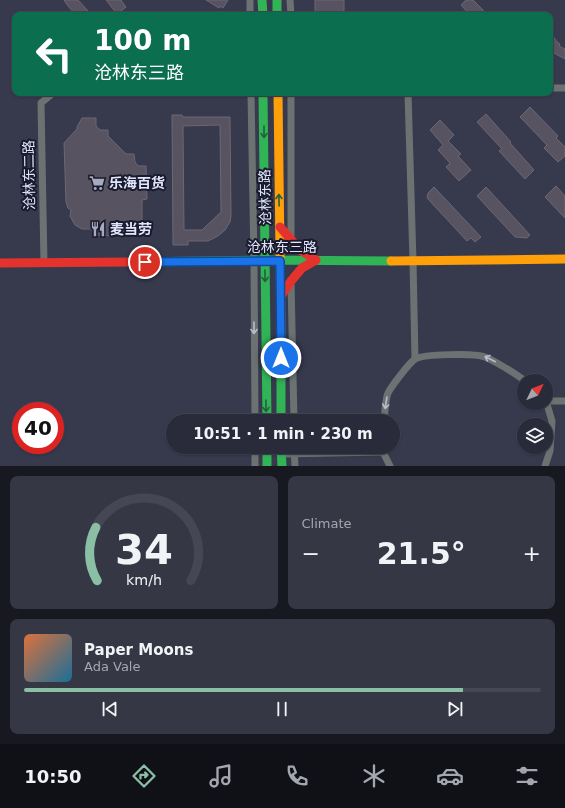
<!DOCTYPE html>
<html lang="en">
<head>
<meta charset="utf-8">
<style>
	:root { --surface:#292b3a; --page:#353745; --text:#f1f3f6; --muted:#a5a7af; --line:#454754; --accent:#8abfa5 }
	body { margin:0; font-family:"DejaVu Sans","Noto Sans SC",sans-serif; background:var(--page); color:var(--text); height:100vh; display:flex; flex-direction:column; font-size:15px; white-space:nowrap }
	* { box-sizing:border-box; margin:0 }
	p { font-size:13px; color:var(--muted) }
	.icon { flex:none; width:22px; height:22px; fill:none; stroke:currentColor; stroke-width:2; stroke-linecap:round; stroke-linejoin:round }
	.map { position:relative; height:466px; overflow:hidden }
	.side { display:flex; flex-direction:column; gap:10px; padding:10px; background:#171820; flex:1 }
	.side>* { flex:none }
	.banner { position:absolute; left:12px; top:12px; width:541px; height:84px; border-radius:8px; box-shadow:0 1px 3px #0004,0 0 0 1px var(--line); background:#0b6e4f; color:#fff; overflow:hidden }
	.needle { width:26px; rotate:47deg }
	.buttons { position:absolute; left:517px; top:374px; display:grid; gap:8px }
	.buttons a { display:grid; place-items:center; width:36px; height:36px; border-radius:50%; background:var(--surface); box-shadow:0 1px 3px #0004,0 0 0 1px var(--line); font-size:20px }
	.speed { position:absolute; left:12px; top:402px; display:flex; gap:8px; font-size:20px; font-weight:700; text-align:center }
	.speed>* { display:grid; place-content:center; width:52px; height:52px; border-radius:50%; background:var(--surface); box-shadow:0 1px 3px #0004,0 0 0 1px var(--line); line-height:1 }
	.speed .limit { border:6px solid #d22; background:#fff; color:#111 }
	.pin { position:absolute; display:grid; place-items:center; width:34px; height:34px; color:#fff; margin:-17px; border:2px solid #fff; border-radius:50%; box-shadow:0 1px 4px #0007 }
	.me { position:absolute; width:44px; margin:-22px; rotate:0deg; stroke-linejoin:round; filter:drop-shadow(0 0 3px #0008) }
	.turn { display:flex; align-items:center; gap:14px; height:84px; padding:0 16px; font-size:18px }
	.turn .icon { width:52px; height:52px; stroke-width:2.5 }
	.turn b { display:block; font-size:28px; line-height:34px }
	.big { font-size:30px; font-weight:800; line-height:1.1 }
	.side .card { flex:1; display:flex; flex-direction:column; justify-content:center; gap:6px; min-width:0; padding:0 14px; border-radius:8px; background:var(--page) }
	.side .dial { align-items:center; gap:0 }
	.dial svg { height:104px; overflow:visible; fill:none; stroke:var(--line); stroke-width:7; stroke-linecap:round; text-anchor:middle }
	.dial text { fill:var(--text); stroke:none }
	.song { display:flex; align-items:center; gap:12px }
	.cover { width:48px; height:48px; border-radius:6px; background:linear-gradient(135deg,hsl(20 70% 55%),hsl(200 70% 35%)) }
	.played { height:4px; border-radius:2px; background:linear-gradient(90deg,var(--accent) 85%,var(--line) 85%) }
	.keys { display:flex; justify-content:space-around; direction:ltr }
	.heat { display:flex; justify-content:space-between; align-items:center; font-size:22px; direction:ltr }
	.side .tiles { flex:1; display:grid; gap:10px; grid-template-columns:1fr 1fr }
	.card:last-child { grid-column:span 2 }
	.trip { position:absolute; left:166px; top:414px; width:234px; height:40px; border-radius:20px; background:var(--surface); box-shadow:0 1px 3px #0004,0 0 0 1px var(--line); font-weight:800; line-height:40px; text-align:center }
	.menu { display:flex; height:64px; justify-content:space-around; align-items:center; background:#101117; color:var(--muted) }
	.menu .icon { width:28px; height:28px }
	.menu .selected { color:var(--accent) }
	.menu b { font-size:18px; color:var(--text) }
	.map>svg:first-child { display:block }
	.building { fill:#585361; stroke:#6d6675; fill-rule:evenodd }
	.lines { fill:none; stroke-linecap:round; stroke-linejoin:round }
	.street { stroke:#6c7272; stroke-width:7 }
	.fast { stroke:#30b455; stroke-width:9 }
	.slow { stroke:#ff9f0a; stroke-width:9 }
	.jam { stroke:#e5322d; stroke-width:9 }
	.oneway { stroke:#23603e }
	.oneway2 { stroke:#b8bdcd }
	.route-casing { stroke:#114b97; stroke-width:10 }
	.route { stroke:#1a73e8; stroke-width:7 }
	.labels { text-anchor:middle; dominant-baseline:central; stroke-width:4; stroke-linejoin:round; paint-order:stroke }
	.street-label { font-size:14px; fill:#e1e6fe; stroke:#191b2c }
	.poi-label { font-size:14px; font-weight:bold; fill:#e1e6fe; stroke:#191b2c; text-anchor:start }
</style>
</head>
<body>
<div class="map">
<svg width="565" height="466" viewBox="0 0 565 466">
	<rect width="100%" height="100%" fill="#37394d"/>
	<g class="building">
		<polygon points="64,0 78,0 89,12 85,15 76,15 68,6"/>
		<polygon points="106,0 121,0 126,7 117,14"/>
		<polygon points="206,0 228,0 223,8 220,6 219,8"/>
		<rect x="315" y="0" width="29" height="15"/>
		<polygon points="466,0 473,0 488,15 470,15 461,5"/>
		<polygon points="550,32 557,42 560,44 559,46 565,49 565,59 550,51"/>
		<polygon points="530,107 558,136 556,138 565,147 565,156 558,162 544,148 547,145 520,117"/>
		<polygon points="486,114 511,142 510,143 534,170 525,179 499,151 502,149 477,122"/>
		<path d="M172,115H182L183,117H230L231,216L230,222L225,230L218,236L208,241H188V245H173ZM220,125L221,212L202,230H184L183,126Z"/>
		<polygon points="82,118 96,118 96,126 100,130 108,130 108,136 126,154 134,154 135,162 138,166 146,166 147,199 142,200 142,234 101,236 94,233 91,229 82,229 75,225 70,216 71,210 68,208 66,202 64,143 77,129 77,127"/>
		<polygon points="440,120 454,135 448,141 461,154 458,156 471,170 459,181 446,167 450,163 438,150 443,145 430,130"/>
		<polygon points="556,186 565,196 565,218 545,197"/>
		<polygon points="434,187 481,237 475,242 471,238 467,241 427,198 428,193"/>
		<polygon points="486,187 530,235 527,238 515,237 477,196"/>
	</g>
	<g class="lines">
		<g class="street">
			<polyline points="250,0 250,15"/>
			<polyline points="290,0 291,15"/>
			<polyline points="550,88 565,88"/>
			<polyline points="251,93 254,261 255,421"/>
			<polyline points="408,93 413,261 415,359"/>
			<polyline points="291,239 291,93"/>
			<polyline points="44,263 41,103 53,93"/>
			<polyline points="291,281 294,421"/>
			<polyline points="546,401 565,401"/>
			<path d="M384,421C385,414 385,400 388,393C391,387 409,363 415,359C424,354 475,353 485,357C495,361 516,374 525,381"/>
			<polyline points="255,447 255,466"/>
			<polyline points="294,447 295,466"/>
			<polyline points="383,447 383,452 390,466"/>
			<polyline points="282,454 383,452"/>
			<polyline points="545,466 550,451 552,421 546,401"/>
		</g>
		<g class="fast">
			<polyline points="262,0 263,15"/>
			<polyline points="277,0 277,15"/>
			<polyline points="263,93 267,421"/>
			<polyline points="131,262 265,260 391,261"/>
			<polyline points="281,331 281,421"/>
			<polyline points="267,447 267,466"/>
			<polyline points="281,447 282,466"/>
		</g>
		<g class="slow">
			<polyline points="278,93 281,331"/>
			<polyline points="391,261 565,259"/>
		</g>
		<g class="jam">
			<polyline points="280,227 300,250 316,260 302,268 291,281 281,296"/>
			<polyline points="0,263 131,262"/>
		</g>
	</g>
	<defs><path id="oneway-shaft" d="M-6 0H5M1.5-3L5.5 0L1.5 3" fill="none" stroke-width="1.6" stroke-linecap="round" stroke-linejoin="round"/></defs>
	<g class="oneway">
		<use href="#oneway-shaft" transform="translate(264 132) rotate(90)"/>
		<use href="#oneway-shaft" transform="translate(279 200) rotate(-91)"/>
		<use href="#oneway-shaft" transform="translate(265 276) rotate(89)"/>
		<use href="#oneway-shaft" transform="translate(266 406) rotate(89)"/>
	</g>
	<g class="oneway2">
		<use href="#oneway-shaft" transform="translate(254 328) rotate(90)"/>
		<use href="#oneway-shaft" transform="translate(490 359) rotate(-153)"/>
		<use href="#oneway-shaft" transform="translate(386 403) rotate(99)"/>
	</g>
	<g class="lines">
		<defs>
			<polyline id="route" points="145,262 280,261 281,358"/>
		</defs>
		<use href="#route" class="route-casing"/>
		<use href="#route" class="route"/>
	</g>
	<defs>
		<symbol id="supermarket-bare" viewBox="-9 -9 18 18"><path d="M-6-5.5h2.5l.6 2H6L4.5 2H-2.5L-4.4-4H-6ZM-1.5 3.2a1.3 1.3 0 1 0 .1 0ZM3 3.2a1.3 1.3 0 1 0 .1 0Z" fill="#a6a9c0" stroke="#191b2c" stroke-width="2.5" paint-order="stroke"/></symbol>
		<symbol id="restaurant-bare" viewBox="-9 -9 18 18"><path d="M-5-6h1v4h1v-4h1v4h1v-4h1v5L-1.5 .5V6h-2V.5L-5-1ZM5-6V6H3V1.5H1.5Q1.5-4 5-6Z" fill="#a6a9c0" stroke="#191b2c" stroke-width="2.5" paint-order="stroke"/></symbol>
	</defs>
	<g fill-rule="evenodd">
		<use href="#supermarket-bare" x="86" y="172" width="22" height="22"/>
		<use href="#restaurant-bare" x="87" y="218" width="22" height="22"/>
	</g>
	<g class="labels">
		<g class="street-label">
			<text transform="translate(29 175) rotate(-91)">沧林东二路</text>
			<text transform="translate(265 197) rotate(-91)">沧林东路</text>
			<text x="282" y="247">沧林东三路</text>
		</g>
		<g class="poi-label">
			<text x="109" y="183">乐海百货</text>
			<text x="110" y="229">麦当劳</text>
		</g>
	</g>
</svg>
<div class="buttons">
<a><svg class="needle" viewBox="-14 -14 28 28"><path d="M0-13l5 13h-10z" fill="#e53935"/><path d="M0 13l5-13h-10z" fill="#a5a7af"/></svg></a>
<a><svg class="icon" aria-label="layers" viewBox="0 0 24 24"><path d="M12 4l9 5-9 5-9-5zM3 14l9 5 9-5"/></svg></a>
</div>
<div class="speed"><div class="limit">40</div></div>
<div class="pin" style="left:145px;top:262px;background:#d93025"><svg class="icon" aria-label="arrive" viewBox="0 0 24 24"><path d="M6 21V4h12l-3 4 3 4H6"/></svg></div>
<svg class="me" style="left:281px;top:358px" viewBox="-20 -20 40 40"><circle r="17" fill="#1a73e8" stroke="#fff" stroke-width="3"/><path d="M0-11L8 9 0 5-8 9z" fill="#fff"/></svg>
<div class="trip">10:51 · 1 min · 230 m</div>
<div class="banner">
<div class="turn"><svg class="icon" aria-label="left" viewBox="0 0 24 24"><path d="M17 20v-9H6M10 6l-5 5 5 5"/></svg><div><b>100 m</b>沧林东三路</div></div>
</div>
</div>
<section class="side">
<div class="tiles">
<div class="card dial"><svg viewBox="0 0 100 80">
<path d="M14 69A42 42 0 1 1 86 69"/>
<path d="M14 69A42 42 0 0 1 13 28" stroke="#8abfa5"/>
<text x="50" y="56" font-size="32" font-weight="700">34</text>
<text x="50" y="72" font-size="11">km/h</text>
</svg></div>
<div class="card"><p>Climate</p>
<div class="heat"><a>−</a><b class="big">21.5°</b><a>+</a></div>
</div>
<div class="card">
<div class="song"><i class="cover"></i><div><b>Paper Moons</b><p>Ada Vale</p></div></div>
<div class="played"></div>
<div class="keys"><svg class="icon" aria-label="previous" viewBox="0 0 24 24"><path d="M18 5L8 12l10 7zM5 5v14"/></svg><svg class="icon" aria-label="pause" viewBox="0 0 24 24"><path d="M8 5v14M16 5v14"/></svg><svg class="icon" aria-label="next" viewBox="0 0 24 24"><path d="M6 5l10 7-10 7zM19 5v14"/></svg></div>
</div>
</div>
</section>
<nav class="menu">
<b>10:50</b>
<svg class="icon selected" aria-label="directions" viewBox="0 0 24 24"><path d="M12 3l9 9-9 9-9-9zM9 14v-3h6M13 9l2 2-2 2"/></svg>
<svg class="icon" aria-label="music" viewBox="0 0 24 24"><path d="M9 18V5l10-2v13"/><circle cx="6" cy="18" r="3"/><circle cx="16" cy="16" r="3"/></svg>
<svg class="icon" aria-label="phone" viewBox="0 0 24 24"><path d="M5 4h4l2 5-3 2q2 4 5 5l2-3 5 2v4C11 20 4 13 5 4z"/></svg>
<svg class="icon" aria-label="climate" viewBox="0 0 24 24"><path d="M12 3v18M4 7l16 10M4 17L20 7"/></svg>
<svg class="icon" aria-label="car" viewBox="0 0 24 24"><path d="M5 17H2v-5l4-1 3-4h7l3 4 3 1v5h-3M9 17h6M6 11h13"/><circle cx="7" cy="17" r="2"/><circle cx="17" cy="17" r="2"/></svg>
<svg class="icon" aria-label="filters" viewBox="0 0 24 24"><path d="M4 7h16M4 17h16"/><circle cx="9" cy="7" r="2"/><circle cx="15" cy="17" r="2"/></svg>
</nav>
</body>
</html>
